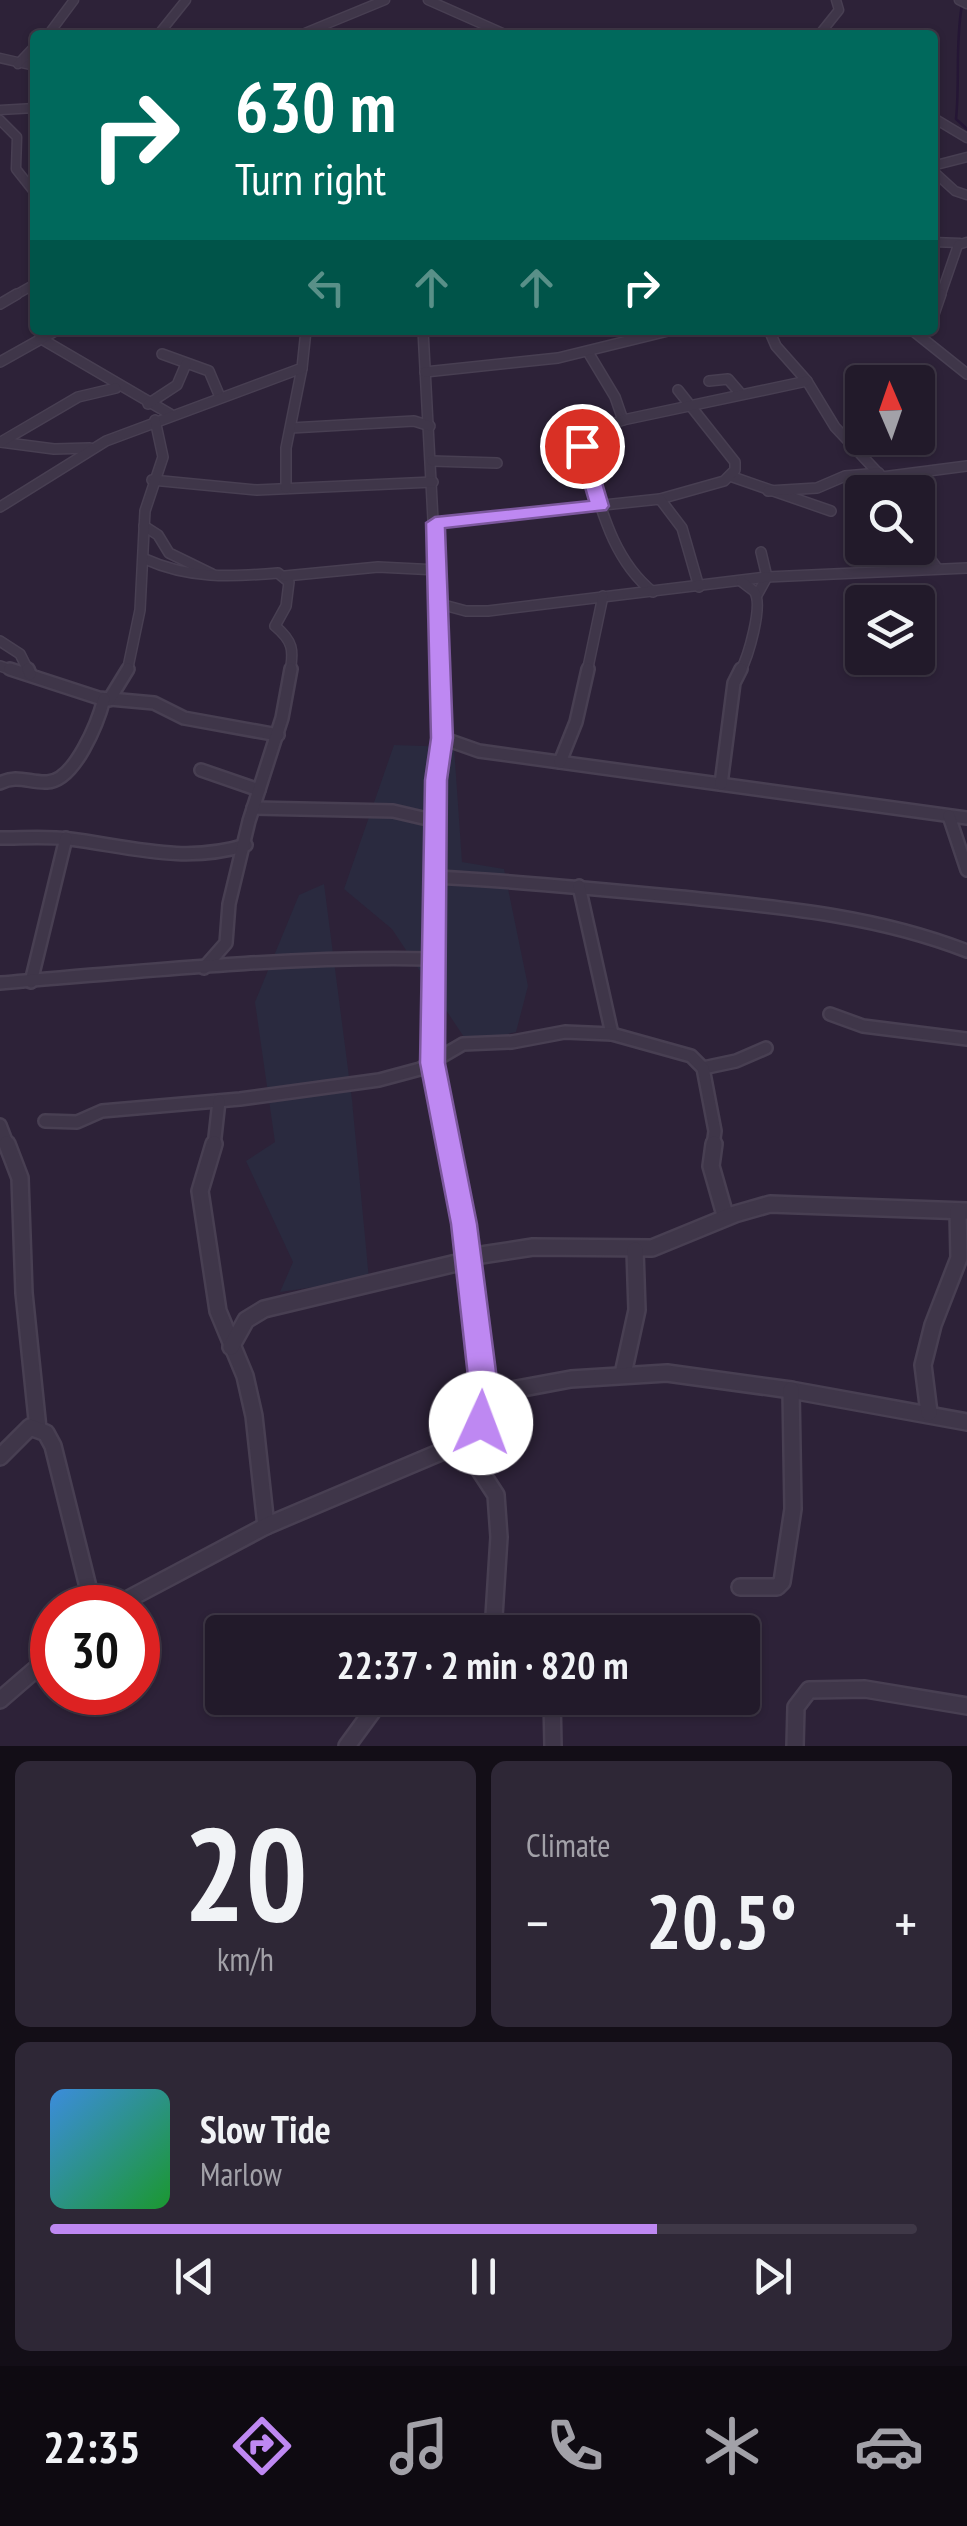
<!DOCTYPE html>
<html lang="en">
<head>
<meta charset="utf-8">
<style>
	:root { --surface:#221a2a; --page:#2e2736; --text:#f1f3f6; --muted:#a2a1a8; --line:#3f3847; --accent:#be88f2 }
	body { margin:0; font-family:"PT Sans Narrow",sans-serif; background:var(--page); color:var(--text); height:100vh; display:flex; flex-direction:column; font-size:38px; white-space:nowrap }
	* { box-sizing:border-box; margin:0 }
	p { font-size:32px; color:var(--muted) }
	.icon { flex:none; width:55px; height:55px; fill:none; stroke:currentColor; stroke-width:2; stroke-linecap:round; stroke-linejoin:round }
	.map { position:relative; height:1746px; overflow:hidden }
	.side { display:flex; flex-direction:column; gap:15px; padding:15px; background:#130e17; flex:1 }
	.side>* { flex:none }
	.top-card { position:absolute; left:30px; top:30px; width:908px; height:305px; border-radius:10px; box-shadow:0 2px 8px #0004,0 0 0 2px var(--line); background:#00695c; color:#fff; overflow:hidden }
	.needle { width:65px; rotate:358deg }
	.buttons { position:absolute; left:845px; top:365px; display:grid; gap:20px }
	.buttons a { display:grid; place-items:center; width:90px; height:90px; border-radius:10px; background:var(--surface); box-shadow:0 2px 8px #0004,0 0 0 2px var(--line); font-size:50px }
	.speed { position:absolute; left:30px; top:1585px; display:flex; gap:20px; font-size:50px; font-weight:700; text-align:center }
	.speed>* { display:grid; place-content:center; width:130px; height:130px; border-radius:50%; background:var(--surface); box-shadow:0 2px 8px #0004,0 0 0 2px var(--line); line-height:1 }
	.speed .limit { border:15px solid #d22; background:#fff; color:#111 }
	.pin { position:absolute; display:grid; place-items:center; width:85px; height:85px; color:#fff; margin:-42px; border:5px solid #fff; border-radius:50%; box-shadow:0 2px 10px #0007 }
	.me { position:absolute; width:110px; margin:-55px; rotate:2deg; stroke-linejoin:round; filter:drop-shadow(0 0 8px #0008) }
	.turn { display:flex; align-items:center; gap:35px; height:210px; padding:0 40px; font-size:45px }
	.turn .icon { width:130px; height:130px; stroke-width:2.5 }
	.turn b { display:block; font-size:70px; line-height:85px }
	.lanes { display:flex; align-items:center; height:95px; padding:0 40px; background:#0003; justify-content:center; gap:50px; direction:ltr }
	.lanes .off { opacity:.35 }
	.big { font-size:75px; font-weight:700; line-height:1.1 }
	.side .card { flex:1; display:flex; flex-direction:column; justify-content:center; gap:15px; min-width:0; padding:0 35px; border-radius:15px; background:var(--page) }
	.side .dial { align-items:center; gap:0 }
	.dial b { font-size:130px; line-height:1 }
	.song { display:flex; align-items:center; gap:30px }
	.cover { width:120px; height:120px; border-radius:15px; background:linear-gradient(135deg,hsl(210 70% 55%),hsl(130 70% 35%)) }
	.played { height:10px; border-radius:5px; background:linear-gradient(90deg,var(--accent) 70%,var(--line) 70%) }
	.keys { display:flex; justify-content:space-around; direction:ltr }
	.heat { display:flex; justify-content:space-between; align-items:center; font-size:55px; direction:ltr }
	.side .tiles { flex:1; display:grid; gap:15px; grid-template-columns:1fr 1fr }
	.card:last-child { grid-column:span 2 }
	.trip { position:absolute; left:205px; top:1615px; width:555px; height:100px; border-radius:10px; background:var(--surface); box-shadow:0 2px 8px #0004,0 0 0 2px var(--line); font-weight:700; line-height:100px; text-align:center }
	.tabs { display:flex; height:160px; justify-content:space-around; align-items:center; background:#0e0a11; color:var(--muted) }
	.tabs .icon { width:70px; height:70px }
	.tabs .active { color:var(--accent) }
	.tabs b { font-size:45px; color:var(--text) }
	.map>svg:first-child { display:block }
	.green { fill:#2a2a3f }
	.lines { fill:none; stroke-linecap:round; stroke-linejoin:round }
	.stream { stroke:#251635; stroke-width:2.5 }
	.minor-far3-casing { stroke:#483f52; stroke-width:11 }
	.minor-far2-casing { stroke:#483f52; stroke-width:12 }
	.minor-far1-casing { stroke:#483f52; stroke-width:16 }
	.minor-casing { stroke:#483f52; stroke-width:20 }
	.minor-far3 { stroke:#3f3649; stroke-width:8 }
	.minor-far2 { stroke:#3f3649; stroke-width:9 }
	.minor-far1 { stroke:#3f3649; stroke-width:11 }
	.minor { stroke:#3f3649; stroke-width:15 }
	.route { fill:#be88f2; stroke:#7c589d; stroke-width:2.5 }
</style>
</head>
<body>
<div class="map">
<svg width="967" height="1746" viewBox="0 0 967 1746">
	<rect width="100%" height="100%" fill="#2d2238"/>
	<g class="green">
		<polygon points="394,745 454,747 462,862 504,869 528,986 516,1032 468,1043 392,929 344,889"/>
		<polygon points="324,884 352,1100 369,1279 280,1292 293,1262 246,1161 275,1142 255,1002 299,895"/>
	</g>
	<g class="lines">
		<path class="stream" d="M962,5C955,43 960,81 956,119L967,129"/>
		<defs>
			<g id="minor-far3">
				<polyline points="428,0 507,35"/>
				<polyline points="959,0 967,4"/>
				<polyline points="48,35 74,0"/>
				<polyline points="158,35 186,0"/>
				<polyline points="300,35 385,0"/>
				<polyline points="819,35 839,10 836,0"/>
				<polyline points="0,58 35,66"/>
				<polyline points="18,64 35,46"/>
				<polyline points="0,110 35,108"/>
				<polyline points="932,117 967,138"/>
				<polyline points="0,120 17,137 16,169 35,193"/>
				<polyline points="932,166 967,157"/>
				<polyline points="932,170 955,191 967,195"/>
				<polyline points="932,242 960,243"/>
				<polyline points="12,297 35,284"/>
				<polyline points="940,297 958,245 967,242"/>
			</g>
			<g id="minor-far2">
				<polyline points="0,304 17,294"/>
				<polyline points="932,320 941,294"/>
				<polyline points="423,330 441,672"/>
				<polyline points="769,330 776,346 807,381 835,427 882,477 887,492"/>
				<polyline points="912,330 967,374"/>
				<polyline points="40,338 170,414"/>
				<polyline points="588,352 615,397 623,420"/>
				<polyline points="162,354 209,371 220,397"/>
				<polyline points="0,362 57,330"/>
				<polyline points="425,372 558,358 672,330"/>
				<polyline points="709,381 728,379 741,394"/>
				<polyline points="148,404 177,385 186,364"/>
				<polyline points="291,428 414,421 430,426"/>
				<polyline points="0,442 54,449 90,448"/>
				<polyline points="1,442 78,397 116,388"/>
				<polyline points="432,461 497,463"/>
				<polyline points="730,476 831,511"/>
				<polyline points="882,477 967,466"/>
				<polyline points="152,480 257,490 433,482"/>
				<polyline points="286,488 286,448 302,368"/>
				<polyline points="768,491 817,488 845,476 879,473"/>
				<polyline points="660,499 724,481 735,470 735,462 678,390"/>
				<polyline points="0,507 106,441 302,368 306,330"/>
				<polyline points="435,523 660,499 682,528 699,587"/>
				<polyline points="144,526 158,535 169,553 212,574"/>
				<polyline points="918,542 937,568"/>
				<path d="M145,559C189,579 231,577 278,573L289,582L286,606L275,626C293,641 294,650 290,672"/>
				<polyline points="285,576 378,567 438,570"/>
				<path d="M653,592C609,557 599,498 582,447L594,431L623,420L807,381"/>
				<polyline points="757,595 767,577 761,552"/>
				<polyline points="440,604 466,611 488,611 767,577 967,568"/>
				<polyline points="0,641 20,654 29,672"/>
				<polyline points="0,666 17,672"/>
				<polyline points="127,672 140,610 145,511 163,457 155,420"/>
				<polyline points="587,672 603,596"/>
				<path d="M740,672C748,657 764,605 754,591C754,591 742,582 741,581"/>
			</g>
			<g id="minor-far1">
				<polyline points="10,669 99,698 154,703 184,718 278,735"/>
				<polyline points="28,669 30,674"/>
				<polyline points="441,669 432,1063 448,1146"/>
				<polyline points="109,700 128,669"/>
				<polyline points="442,738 479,751 967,818"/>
				<polyline points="560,762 576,722 588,669"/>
				<polyline points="201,770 259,790"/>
				<path d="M0,783C17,774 30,783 47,782C75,781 98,722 104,699"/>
				<polyline points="721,784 734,683 741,669"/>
				<polyline points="253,808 393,811 436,821"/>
				<polyline points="949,816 967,870"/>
				<path d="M0,838C23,838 47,836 70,839C131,847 185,864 246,845"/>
				<path d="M435,877C517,881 599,889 681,897C778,907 875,915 967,951"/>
				<polyline points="579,886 612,1034"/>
				<polyline points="204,968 226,943 229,904 249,821 282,718 291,669"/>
				<polyline points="31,982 66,838"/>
				<path d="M0,983C143,971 287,956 431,959"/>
				<polyline points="830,1014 863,1026 967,1039"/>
				<polyline points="703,1068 736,1061 766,1048"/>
				<polyline points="45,1121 77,1122 102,1111 240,1099 379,1080 420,1069 463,1044 512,1042 565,1032 612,1034 691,1056 703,1068 715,1131 713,1146"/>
				<polyline points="0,1125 8,1146"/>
				<polyline points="214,1146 219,1101"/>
			</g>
			<g id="minor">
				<polyline points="7,1144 20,1178 24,1293 38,1429"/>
				<polyline points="214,1144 200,1191 218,1311 245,1376 254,1416 266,1526"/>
				<polyline points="714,1144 711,1166 725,1215"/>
				<polyline points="468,1257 533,1247 652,1248 735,1214 770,1204 967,1211"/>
				<polyline points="231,1347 246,1320 264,1309 469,1260"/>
				<polyline points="623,1374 637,1310 635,1250"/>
				<polyline points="485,1395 571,1379 667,1373 791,1390 967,1422"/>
				<polyline points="929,1413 923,1365 933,1325 959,1258 958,1211"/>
				<polyline points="462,1443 496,1495 499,1537 493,1632"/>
				<polyline points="0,1457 30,1427 46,1433 53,1446 89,1591 102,1606 119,1604 266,1526 462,1443 481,1423 485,1395 464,1225 448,1144"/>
				<polyline points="740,1587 777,1587 782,1582 793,1509 791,1390"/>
				<polyline points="552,1698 553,1746"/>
				<polyline points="0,1700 52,1655"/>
				<polyline points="347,1746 382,1698"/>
				<polyline points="795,1746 796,1707 809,1690 865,1689 967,1706"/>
			</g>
		</defs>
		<use href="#minor-far3" class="minor-far3-casing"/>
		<use href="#minor-far2" class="minor-far2-casing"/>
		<use href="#minor-far1" class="minor-far1-casing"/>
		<use href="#minor" class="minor-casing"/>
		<use href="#minor-far3" class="minor-far3"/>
		<use href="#minor-far2" class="minor-far2"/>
		<use href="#minor-far1" class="minor-far1"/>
		<use href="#minor" class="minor"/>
	</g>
	<polygon class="route" points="582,440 591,446 609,506 606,510 445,528 453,738 447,780 445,1063 477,1224 499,1395 491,1433 481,1437 470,1433 466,1423 470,1395 451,1224 420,1063 425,780 431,738 426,523 435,517 589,501 573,446"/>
</svg>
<div class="buttons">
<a><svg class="needle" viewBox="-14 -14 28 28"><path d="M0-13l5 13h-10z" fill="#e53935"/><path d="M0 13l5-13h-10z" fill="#a2a1a8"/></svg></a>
<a><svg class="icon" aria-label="search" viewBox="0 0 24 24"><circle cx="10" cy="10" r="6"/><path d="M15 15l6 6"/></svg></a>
<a><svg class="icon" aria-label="layers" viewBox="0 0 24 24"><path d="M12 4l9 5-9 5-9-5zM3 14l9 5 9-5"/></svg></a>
</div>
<div class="speed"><div class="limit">30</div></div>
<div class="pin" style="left:582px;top:446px;background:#d93025"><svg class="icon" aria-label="arrive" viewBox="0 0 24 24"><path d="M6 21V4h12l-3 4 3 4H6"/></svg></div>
<svg class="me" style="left:481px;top:1423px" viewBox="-20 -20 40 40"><circle r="19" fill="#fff"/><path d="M0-13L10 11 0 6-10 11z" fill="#be88f2"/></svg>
<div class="trip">22:37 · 2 min · 820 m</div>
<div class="top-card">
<div class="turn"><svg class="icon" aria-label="right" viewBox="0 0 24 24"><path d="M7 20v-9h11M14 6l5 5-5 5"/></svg><div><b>630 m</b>Turn right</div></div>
<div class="lanes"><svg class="icon off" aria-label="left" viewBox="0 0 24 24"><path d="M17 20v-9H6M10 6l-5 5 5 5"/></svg><svg class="icon off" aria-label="ahead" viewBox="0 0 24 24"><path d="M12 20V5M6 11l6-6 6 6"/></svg><svg class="icon off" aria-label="ahead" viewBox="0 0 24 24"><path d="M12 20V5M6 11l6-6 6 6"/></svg><svg class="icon" aria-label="right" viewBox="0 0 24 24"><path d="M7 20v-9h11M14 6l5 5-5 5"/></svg></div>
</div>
</div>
<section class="side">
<div class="tiles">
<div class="card dial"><b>20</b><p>km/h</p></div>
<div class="card"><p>Climate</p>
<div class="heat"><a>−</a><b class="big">20.5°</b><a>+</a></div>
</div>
<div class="card">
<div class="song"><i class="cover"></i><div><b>Slow Tide</b><p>Marlow</p></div></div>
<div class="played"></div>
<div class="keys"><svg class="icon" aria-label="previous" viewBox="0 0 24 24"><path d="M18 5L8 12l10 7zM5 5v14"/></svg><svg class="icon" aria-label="pause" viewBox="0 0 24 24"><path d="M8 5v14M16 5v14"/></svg><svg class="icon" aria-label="next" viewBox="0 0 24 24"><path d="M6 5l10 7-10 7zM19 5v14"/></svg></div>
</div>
</div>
</section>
<nav class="tabs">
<b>22:35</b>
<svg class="icon active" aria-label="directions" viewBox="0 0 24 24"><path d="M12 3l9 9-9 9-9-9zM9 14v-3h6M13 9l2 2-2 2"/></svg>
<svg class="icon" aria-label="music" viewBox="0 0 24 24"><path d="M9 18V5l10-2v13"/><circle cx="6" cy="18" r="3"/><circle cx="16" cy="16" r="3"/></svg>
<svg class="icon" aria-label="phone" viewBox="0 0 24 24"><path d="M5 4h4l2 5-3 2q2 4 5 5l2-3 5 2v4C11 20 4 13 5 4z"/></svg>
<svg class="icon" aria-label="climate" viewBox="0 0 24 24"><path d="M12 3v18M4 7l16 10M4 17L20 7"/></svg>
<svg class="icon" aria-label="car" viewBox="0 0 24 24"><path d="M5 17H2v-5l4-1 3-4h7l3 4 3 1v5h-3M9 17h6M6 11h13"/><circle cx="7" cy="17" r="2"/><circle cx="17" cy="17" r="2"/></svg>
</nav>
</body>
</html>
